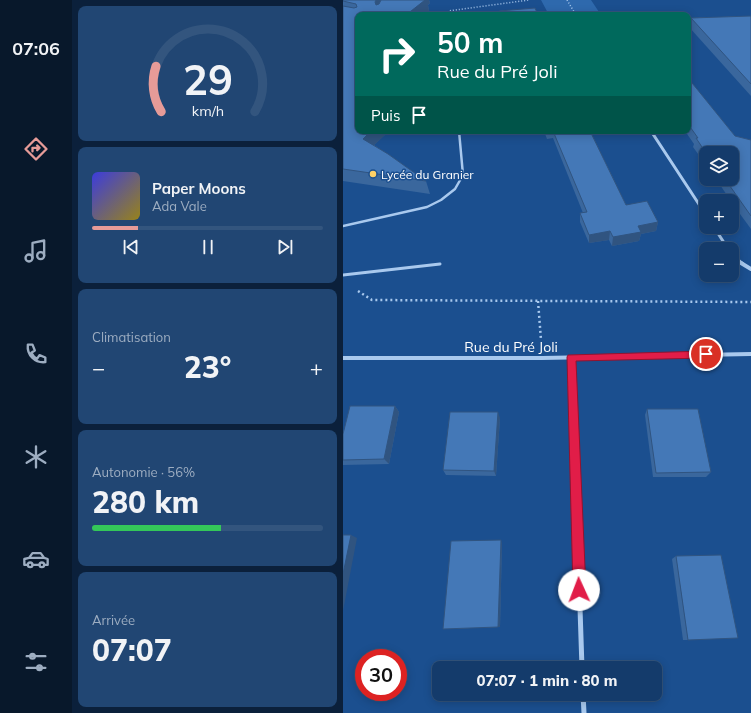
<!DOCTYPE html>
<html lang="fr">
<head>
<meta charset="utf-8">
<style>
	:root { --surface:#143b6b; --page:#214673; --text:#f1f3f6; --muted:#9dadc1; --line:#33557e; --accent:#e69b98 }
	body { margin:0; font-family:Mulish,sans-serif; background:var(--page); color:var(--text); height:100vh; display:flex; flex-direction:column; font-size:15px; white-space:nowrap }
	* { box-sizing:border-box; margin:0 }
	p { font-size:13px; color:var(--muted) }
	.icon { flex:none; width:22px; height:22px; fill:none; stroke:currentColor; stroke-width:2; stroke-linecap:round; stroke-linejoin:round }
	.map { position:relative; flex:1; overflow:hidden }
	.panel { display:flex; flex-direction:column; gap:6px; padding:6px; background:#0b203b; width:271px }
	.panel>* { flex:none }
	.banner { position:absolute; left:12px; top:12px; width:336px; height:122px; border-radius:8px; box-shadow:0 2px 10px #0003,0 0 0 1px var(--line); background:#00695c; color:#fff; overflow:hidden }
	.fabs { position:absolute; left:356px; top:146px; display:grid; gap:8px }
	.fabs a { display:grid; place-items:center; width:40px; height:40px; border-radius:8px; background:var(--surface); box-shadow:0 2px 10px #0003,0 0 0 1px var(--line); font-size:20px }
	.speed { position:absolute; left:12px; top:649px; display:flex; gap:8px; font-size:20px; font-weight:700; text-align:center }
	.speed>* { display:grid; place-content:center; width:52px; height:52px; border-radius:50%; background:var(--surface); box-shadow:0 2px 10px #0003,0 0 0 1px var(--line); line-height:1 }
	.speed .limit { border:6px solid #d22; background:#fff; color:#111 }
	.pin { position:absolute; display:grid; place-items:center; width:34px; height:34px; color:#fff; margin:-17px; border:2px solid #fff; border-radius:50%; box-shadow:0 1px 4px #0007 }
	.me { position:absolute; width:44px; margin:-22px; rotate:358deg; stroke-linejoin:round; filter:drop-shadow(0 0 3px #0008) }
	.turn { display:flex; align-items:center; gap:14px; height:84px; padding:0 16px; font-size:18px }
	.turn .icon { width:52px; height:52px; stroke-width:2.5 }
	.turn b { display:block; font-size:28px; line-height:34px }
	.then { display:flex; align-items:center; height:38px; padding:0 16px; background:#0003; gap:8px; font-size:15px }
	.big { font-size:30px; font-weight:800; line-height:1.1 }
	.panel .card { flex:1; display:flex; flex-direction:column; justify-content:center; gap:6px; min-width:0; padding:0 14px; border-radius:8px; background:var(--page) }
	.panel .dial { align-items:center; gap:0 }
	.dial svg { height:104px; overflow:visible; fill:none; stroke:var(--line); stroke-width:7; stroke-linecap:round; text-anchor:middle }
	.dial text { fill:var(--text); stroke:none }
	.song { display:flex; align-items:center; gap:12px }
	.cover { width:48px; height:48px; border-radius:6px; background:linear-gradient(135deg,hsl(240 70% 55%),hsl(50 70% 35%)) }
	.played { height:4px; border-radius:2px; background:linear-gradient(90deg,var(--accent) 20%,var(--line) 20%) }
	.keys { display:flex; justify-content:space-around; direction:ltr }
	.heat { display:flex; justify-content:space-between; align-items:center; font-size:22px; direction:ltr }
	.charge { height:6px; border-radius:3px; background:linear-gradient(90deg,#34c759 56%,var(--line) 0) }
	.trip { position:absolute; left:89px; top:661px; width:230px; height:40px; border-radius:8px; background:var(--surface); box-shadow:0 2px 10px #0003,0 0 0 1px var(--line); font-weight:800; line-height:40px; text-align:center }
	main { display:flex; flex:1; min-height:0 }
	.menu { display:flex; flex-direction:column; width:72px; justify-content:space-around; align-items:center; background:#08182b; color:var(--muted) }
	.menu .icon { width:28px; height:28px }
	.menu .current { color:var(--accent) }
	.menu b { font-size:18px; color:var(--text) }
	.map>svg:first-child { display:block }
	.green { fill:#2e69ad }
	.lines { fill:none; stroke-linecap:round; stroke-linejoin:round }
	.path-far1 { stroke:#a9c9ee; stroke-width:1.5; stroke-dasharray:1 2; stroke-linecap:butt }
	.path { stroke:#a9c9ee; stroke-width:2.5; stroke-dasharray:2 3; stroke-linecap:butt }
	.lane-far1 { stroke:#a9c9ee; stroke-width:2.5 }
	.lane { stroke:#a9c9ee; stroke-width:3 }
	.street-far2 { stroke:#a9c9ee; stroke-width:3 }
	.street-far1 { stroke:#a9c9ee; stroke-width:4 }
	.street { stroke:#a9c9ee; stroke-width:5 }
	.wall { fill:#3a679d }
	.shaded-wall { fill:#305480 }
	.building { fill:#4478b7; stroke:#305480 }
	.route { fill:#e11d48; stroke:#92132f }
	.poi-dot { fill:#ffd166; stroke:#1b4f8f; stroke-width:1.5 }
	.labels { text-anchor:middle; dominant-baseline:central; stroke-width:3; stroke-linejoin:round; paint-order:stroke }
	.far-poi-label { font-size:12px; fill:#fff; stroke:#1b4f8f; text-anchor:start }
	.street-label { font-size:14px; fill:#fff; stroke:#1b4f8f }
</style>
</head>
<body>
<main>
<nav class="menu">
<b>07:06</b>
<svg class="icon current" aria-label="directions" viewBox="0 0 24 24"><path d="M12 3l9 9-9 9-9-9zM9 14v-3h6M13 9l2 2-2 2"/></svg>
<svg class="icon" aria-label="music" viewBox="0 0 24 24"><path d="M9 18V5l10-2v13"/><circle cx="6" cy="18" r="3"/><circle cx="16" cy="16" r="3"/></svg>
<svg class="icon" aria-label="phone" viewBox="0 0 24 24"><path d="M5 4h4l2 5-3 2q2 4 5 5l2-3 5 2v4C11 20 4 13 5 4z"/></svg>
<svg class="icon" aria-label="climate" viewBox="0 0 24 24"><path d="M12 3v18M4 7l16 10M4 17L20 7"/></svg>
<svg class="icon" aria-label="car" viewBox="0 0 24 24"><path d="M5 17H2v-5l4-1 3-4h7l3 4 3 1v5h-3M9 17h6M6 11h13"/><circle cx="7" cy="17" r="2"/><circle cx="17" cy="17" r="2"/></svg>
<svg class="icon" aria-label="filters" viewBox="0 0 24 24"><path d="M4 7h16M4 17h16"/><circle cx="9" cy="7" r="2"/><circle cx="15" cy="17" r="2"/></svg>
</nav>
<section class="panel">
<div class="card dial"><svg viewBox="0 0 100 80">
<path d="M14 69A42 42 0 1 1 86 69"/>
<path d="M14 69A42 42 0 0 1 10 34" stroke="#e69b98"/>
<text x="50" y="56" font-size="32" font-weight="700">29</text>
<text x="50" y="72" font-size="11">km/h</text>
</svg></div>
<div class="card">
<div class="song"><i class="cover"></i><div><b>Paper Moons</b><p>Ada Vale</p></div></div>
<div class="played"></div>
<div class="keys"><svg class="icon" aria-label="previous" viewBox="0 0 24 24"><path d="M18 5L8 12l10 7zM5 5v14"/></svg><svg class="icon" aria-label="pause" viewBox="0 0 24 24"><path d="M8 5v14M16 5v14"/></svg><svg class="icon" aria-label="next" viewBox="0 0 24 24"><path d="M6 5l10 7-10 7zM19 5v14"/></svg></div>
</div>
<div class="card"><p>Climatisation</p>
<div class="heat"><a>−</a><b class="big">23°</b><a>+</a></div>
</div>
<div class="card"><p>Autonomie · 56%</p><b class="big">280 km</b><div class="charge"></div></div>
<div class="card"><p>Arrivée</p><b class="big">07:07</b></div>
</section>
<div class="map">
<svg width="408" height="713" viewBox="0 0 408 713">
	<rect width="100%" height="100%" fill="#1b4f8f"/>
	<polygon class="green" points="198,0 248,0 258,15 206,15"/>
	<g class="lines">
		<g class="path-far1">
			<polyline points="224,0 233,15"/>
			<polyline points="106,15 105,11 186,0"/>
		</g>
		<g class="path">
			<polyline points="15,291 29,300 408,302"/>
			<polyline points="195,301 198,340"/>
		</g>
		<polyline class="lane-far1" points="0,226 84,207 98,200 112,189 120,175 116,131"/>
		<polyline class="lane" points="0,275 97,264"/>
		<g class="street-far2">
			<polyline points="308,131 363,215"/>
			<polyline points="371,227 385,249"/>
			<polyline points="389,255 400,264"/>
		</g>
		<g class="street-far1">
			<polyline points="398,263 408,269"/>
			<polyline points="228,357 232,459"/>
			<polyline points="0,358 199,358 408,354"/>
		</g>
		<g class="street">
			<polyline points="232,458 239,668"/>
			<polyline points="240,694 241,713"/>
		</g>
	</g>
	<g class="wall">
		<polygon points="0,0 86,0 87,3 85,5 86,11 15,15 46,131 31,145 83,181 87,194 0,181"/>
		<polygon points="408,16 408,96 346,27 348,18"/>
		<polygon points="345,78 392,136 408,140 408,229 389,203 389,201 388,201 373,179 389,179 363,153 363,165 350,147 351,144 342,131 345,131"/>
		<polygon points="201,131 276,131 249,135 283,205 315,222 313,231 298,234 296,241 269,246 266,240 246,243 237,222 237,213 240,213 210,138 204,139"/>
		<polygon points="52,406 56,412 46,464 0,465 0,434"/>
		<polygon points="304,409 368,472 363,477 310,477 302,415"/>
		<polygon points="157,418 153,476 103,475 100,470"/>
		<polygon points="159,543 157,627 103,629 100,629"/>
		<polygon points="333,556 345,640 340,640 329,559"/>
	</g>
	<g class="shaded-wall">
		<polygon points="33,0 42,0 35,14 32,2"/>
		<polygon points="77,0 86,0 87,3 85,5 86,11 81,15 63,15"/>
		<polygon points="28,131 46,131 25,151 20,139"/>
		<polygon points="245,131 276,131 244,136"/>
		<polygon points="315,222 313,231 298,234 296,241 269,246 270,237 295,226"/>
		<polygon points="267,231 266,240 246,243 246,235"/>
		<polygon points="52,406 56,412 46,464 41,459"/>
		<polygon points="155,412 157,418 153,476 151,471"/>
		<polygon points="8,535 14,538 0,611 0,574"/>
		<polygon points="158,540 159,543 157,627 155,627"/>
	</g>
	<g class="building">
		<polygon points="0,0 33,0 32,2 33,5 36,4 38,0 82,0 63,15 15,15 15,131 28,131 20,139 45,154 83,181 0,169 0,6 11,8 14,7 13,4 0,1"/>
		<polygon points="192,8 195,15 158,15 156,11"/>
		<polygon points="408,16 408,84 348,18"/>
		<polygon points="345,78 392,136 408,140 408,216 382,179 389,179 389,153 363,153 353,138 355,138 345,124"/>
		<polygon points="210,131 247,131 283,205 304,201 315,222 295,226 298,232 270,237 267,231 246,235 237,213 244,212"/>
		<polygon points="7,406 52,406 41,459 0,460 0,434"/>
		<polygon points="304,409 355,409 368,472 313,473"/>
		<polygon points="107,412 155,412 151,471 100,470"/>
		<polygon points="0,535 8,535 0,574"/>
		<polygon points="158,540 155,627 100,629 108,541"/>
		<polygon points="378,555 395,638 345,640 333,556"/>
	</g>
	<polygon class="route" points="363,351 366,352 368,354 366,357 363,358 233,361 243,590 241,595 236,596 232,595 230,590 224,357 225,355"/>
	<circle class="poi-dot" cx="30" cy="174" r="4"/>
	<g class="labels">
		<g class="far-poi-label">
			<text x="38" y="174">Lycée du Granier</text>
		</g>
		<g class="street-label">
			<text x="168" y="347">Rue du Pré Joli</text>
		</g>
	</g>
</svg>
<div class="fabs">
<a><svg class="icon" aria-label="layers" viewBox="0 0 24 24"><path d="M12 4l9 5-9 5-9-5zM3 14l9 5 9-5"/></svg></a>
<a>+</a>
<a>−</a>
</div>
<div class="speed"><div class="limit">30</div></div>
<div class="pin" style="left:363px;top:354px;background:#d93025"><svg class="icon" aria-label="arrive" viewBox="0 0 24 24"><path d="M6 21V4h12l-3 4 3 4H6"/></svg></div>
<svg class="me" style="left:236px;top:590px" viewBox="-20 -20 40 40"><circle r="19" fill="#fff"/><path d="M0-13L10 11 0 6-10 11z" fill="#e11d48"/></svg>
<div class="trip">07:07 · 1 min · 80 m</div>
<div class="banner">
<div class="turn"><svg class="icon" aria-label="right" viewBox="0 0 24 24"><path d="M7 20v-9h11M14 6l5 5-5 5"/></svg><div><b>50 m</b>Rue du Pré Joli</div></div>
<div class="then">Puis<svg class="icon" aria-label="arrive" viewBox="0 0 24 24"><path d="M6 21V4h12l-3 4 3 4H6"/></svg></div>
</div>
</div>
</main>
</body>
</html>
